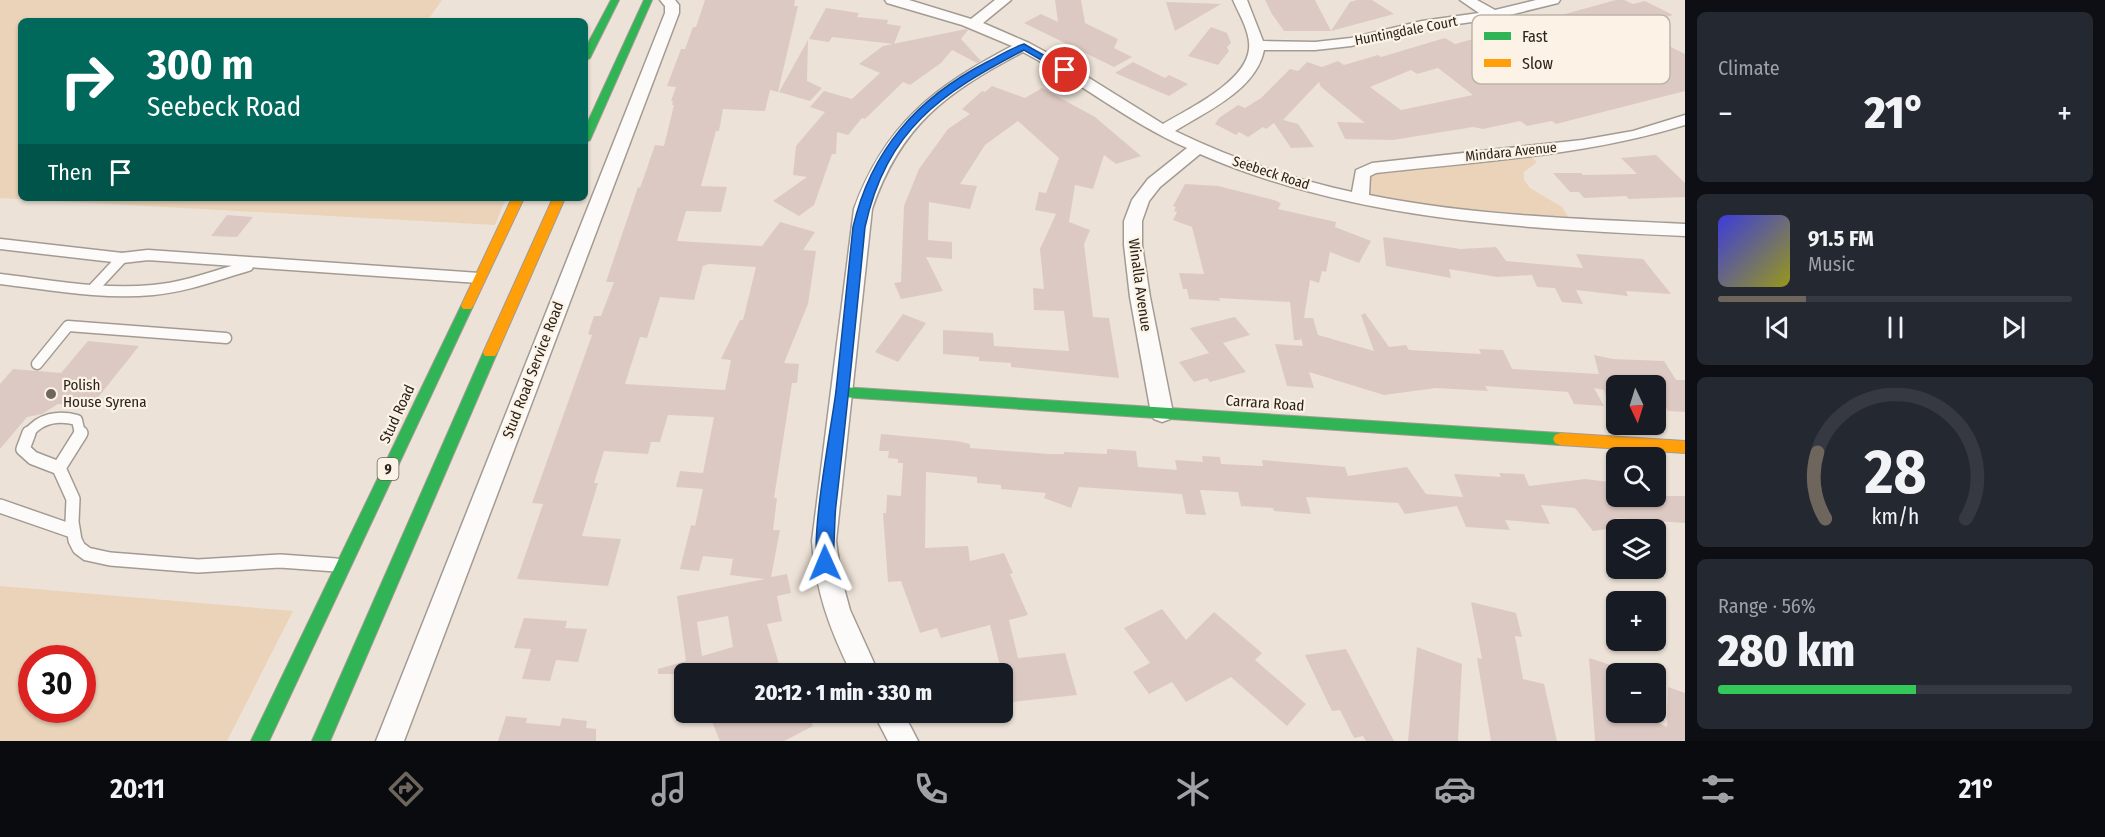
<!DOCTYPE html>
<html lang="en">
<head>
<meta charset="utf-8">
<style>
	:root { --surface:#171b24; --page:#242831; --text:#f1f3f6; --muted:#9ea1a6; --line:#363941; --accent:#6e665d }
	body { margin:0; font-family:"Fira Sans Condensed",sans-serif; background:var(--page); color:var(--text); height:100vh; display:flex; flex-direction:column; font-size:22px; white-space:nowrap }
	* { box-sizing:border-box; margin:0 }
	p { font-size:20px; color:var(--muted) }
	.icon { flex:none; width:33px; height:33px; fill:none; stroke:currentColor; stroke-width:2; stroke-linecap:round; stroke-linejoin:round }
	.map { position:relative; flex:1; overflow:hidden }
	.side { display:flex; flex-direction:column; gap:12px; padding:12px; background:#0d0f14; width:420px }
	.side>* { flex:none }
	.guide { position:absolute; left:18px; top:18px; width:570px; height:183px; border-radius:9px; box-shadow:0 2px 4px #0004; background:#00695c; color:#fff; overflow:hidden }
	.needle { width:39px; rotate:176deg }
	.fabs { position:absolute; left:1606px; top:375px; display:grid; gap:12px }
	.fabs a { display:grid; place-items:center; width:60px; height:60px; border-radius:9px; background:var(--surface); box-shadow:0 2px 4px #0004; font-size:30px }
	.speed { position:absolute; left:18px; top:645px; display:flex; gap:12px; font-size:30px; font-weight:700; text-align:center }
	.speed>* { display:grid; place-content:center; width:78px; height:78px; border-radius:50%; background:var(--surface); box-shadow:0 2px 4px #0004; line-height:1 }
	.speed .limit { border:9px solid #d22; background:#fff; color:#111 }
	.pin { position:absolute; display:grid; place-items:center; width:51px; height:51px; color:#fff; margin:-26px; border:3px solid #fff; border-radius:50%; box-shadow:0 2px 6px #0007 }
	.me { position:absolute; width:66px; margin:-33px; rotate:359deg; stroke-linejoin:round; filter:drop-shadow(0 0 4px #0008) }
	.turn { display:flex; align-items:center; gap:21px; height:126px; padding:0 30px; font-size:27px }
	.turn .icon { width:78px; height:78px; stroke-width:2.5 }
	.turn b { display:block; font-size:42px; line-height:51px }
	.then { display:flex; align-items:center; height:57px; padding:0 30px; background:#0003; gap:12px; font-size:22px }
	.big { font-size:45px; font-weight:800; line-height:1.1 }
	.side .tile { flex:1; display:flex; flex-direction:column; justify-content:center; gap:9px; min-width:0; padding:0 21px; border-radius:9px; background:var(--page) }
	.side .dial { align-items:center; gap:0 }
	.dial svg { height:156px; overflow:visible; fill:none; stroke:var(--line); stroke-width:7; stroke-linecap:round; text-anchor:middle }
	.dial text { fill:var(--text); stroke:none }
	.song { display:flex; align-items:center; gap:18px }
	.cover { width:72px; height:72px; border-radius:9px; background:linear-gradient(135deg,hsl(240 70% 55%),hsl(60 70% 35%)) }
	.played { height:6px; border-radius:3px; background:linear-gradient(90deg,var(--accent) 25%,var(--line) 25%) }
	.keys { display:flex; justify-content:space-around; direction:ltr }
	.heat { display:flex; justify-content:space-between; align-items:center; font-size:33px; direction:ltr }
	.charge { height:9px; border-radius:4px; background:linear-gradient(90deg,#34c759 56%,var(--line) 0) }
	.trip { position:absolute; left:674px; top:663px; width:339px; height:60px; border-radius:9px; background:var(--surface); box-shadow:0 2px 4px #0004; font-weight:800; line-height:60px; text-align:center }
	.dock { display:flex; height:96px; justify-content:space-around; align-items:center; background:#090b0e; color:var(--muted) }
	.dock .icon { width:42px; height:42px }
	.dock .selected { color:var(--accent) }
	.dock b { font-size:27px; color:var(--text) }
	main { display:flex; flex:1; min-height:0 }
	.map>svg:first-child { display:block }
	.green { fill:#ead3b9; fill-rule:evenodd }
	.building { fill:#ddc9c3; fill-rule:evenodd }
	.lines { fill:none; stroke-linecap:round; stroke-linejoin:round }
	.lane-far1-casing { stroke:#a39b93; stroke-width:13 }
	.lane-casing { stroke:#a39b93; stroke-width:16 }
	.street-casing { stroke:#a39b93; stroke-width:3 }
	.fast-casing { stroke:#a39b93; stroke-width:2 }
	.slow-casing { stroke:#a39b93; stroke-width:2 }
	.lane-far1 { stroke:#fcfbf9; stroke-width:10 }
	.lane { stroke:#fcfbf9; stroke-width:13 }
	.street { fill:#fcfbf9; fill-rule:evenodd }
	.fast { fill:#30b455; fill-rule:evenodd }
	.slow { fill:#ff9f0a; fill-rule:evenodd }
	.route { fill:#1a73e8; stroke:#114b97; stroke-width:1.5 }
	.poi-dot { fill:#6e665d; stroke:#fcf2e5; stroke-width:2 }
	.labels { text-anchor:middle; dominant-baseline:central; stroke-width:4.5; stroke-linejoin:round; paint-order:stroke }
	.far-street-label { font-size:14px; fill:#2a241c; stroke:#fcf2e5 }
	.shield { fill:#fcf2e5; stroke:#696258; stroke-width:1.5 }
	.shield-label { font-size:14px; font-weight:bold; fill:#2a241c }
	.street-label { font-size:15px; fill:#2a241c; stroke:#fcf2e5 }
	.poi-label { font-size:15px; fill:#2a241c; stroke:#fcf2e5; text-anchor:start }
	.key { fill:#fcf2e5; stroke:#bdb4a9; stroke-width:1.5 }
	.key-label { font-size:16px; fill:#2a241c }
</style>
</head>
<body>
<main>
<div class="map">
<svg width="1685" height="741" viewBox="0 0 1685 741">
	<rect width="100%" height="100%" fill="#ede2d7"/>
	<g class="green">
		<polygon points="0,0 442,0 427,21 21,21 21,198 506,198 495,225 0,198"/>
		<polygon points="1525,151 1537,162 1524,172 1524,180 1530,188 1562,207 1573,224 1360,199 1362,174"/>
		<path d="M0,586L293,611L227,741H0ZM32,658H82V710H32Z"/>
	</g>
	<g class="building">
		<path d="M705,0H795L794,6H798L778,92L770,90L765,111L723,109L719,131H716L701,186L727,187L721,212L686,211L677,241L762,246L780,222L815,232L803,250L816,251L808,304L784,363L799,364L797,383H792L774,498H777L773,530H780L771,577L787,574L791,593L777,596L782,621L767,624L782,674H658V669L686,661L677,596L765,579L730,575L733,559L703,556L699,571L680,569L691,525L695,526L703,489L676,487L680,471L703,473L714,417L668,415L660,442H651L648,454L604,451L594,483H598L582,536L621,539L608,586L517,579L543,504L532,503L592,335L588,334L594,316H601L614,282H606L638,187L640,188L655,145L664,146L674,105H672L673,101H671L676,87L667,86L681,49H685L693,27H696ZM709,264L756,267L743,320H740L721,359L731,360L725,390L625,384L640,337L647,338L660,297L694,300L703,266ZM728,616L733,647L702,656L697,622Z"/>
		<polygon points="1055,0 1081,0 1085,23 1118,39 1114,48 1132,57 1114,67 1024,23 1041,14 1058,22"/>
		<polygon points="1265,0 1315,0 1331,31 1284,31 1272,14"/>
		<polygon points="1357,0 1372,0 1394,14 1331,31 1350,2"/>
		<path d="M1616,0H1624L1633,4L1645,1L1673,15L1631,27L1685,54V91L1556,124L1552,121L1527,126L1520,121L1483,129L1473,127L1393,140L1345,139L1337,122L1365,123L1321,87L1319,82L1283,120L1298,124L1314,147L1291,148L1274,123L1266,129L1263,127L1248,137L1239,132L1236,135L1215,124L1219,118L1238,105L1245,108L1261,98L1290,69L1298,71L1307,62L1322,67L1338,61L1344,65L1378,55L1381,57L1445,38L1455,44ZM1583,39H1594L1636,63L1572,83L1530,55ZM1438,68L1473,95L1401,110L1370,87L1411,70L1417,74Z"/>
		<polygon points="1166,2 1221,4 1175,31"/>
		<polygon points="826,8 859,13 857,17 888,20 887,24 901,26 894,44 832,37 829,42 809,39"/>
		<polygon points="1211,27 1227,33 1231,43 1227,47 1229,51 1218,65 1188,56"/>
		<polygon points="966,29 968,30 961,39 981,61 977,63 952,50 941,63 910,85 903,82 865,119 862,118 848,135 837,132 836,154 832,154 814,205 799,216 773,201 807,177 793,175 796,146 825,112 810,107 824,91 852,99 880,73 859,64 883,46"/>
		<polygon points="808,40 807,81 822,88 810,101 779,92"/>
		<polygon points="1133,62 1165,78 1169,75 1188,84 1169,96 1115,73"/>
		<polygon points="992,86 1025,98 1042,88 1095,117 1141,156 1116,164 1104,155 1093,189 1075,185 1069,222 1090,230 1084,244 1093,317 1109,318 1119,378 1011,367 1011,363 979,361 979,357 943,354 943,330 993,333 994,346 1069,351 1064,311 1034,310 1033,288 1044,289 1040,249 1056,214 1035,210 1039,192 1046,193 1059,158 1018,121 985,145 960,184 977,186 970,209 929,202 928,240 952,242 952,259 926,257 943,291 901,299 894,283 901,282 904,206 919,169 948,129 970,114 962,109 982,91 985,92"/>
		<polygon points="1656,155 1685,183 1685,197 1629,199 1626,196 1584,198 1579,192 1570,192 1553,173 1581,173 1583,175 1637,174 1621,158"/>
		<polygon points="1185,184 1218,186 1274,200 1281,203 1278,209 1336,222 1335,227 1371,241 1359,263 1330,252 1326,272 1322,271 1319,283 1310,280 1304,318 1313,318 1318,335 1374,351 1361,315 1365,313 1389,347 1406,345 1409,350 1481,354 1479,349 1503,350 1512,369 1599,374 1594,355 1613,359 1664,361 1676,380 1685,380 1685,412 1668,411 1656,392 1656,386 1617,386 1617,419 1612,419 1604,390 1594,388 1604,406 1574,404 1568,392 1485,386 1488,391 1436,388 1384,395 1309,372 1314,388 1287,386 1275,344 1303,346 1301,338 1300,340 1294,340 1290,302 1218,298 1221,301 1189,299 1187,289 1183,289 1179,273 1204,274 1192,227 1173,220 1177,212 1174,211 1176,207 1173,206"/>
		<polygon points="227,215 253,217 237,237 211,236"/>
		<polygon points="1383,237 1460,249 1496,247 1506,261 1583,268 1576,254 1643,259 1671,294 1626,291 1628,296 1576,290 1583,304 1562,302 1555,288 1537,287 1532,275 1497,277 1449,269 1451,278 1386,266"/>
		<polygon points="903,314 926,323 898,362 875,352"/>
		<polygon points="1235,317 1250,335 1223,343 1246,372 1210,382 1207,378 1194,382 1179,362 1209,353 1190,328"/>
		<polygon points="88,341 139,346 92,405 58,404 42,414 27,417 0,449 0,384 13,369 61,373"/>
		<polygon points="881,434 957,441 970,444 970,448 1049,454 1064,454 1064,452 1107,454 1107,449 1136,451 1138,467 1177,470 1175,460 1203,462 1202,456 1220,457 1221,464 1263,466 1262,460 1345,467 1348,476 1407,467 1426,494 1463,497 1454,474 1501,477 1499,473 1524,474 1529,486 1585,479 1617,483 1617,496 1685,496 1685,523 1615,518 1622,527 1593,531 1575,508 1541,505 1550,524 1505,520 1510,530 1466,527 1457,506 1405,514 1398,503 1306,497 1311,514 1274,511 1273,508 1241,506 1238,492 1200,490 1206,515 1186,514 1182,494 1079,487 1071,508 1044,498 1046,493 1001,489 1001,485 977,483 977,477 926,472 925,548 968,546 970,561 1004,553 1013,573 1010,574 1028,615 1009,620 1018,658 1065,653 1077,695 1002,703 1002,674 990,625 941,638 937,628 920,633 901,581 888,582 883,513 886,513 887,495 901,496 903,463 898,463 898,459 888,458 889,451 879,451"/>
		<polygon points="1471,602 1516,613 1522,637 1515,636 1523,679 1544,684 1557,741 1491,741 1477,658 1482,659"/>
		<polygon points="1162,609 1186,640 1214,612 1262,653 1255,660 1306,704 1287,726 1231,677 1186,702 1172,682 1149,694 1133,672 1150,663 1124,628"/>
		<polygon points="524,618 567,621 565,628 587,629 578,662 556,660 550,681 522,679 531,649 514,648"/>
		<polygon points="1417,647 1462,664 1458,741 1408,741"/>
		<polygon points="1346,649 1394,741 1366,741 1363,736 1354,738 1340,710 1332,711 1305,655"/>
		<polygon points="1589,658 1617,667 1617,712 1636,712 1667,727 1668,687 1685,693 1685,741 1595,741"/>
		<polygon points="708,712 807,712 813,726 784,741 720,741"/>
		<polygon points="506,716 527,718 526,723 560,726 562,718 587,721 586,728 596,729 596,741 498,741"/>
	</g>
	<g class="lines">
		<defs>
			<g id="lane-far1">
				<polyline points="0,244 122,258 148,255 479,278"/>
				<path d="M0,279C51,285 102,295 153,290C186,287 217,275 248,266"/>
				<polyline points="93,289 122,258"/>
				<polyline points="37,364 68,326 226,338"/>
				<path d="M28,434C40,418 58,415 77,420L80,434"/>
			</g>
			<g id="lane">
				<polyline points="29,433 23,449 33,458 59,468"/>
				<polyline points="59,468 73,499 72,522 75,540 79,548 87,554 110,559 198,566 280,561 336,565"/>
				<polyline points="59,468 81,433"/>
				<polyline points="0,506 72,531"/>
			</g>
			<g id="street">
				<polygon points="660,0 675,0 679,5 679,13 404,741 376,741 665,13 665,6"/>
				<path d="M885,0H909L971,19L995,0H1011L983,23L1029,43L1057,58L1163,124C1188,109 1246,82 1249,49C1251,33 1239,14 1233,0H1247L1263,41L1315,42L1351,38L1422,21L1479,13L1460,0H1477L1495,10L1536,0H1560L1558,3L1493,19L1422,29L1351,46L1315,50H1264C1256,90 1207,111 1175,131C1231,158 1291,179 1352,192L1356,170L1372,163L1582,140L1633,131L1685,115V125C1585,156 1480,161 1376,173L1370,176L1369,195C1473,216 1580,219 1685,224V236C1520,228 1354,221 1200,154L1160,187L1149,201L1142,221V245L1150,297L1173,413L1170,419L1162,422L1154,419L1151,413L1130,297L1124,245V221L1132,200L1148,179L1187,148C1128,122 1080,82 1023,52C947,92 901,124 872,209L836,541L841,577L850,610L879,674H852C830,631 815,589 812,541L854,209C885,124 934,87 1012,46L962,25L887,3Z"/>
				<polygon points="873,712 903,712 918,741 888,741"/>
			</g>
			<g id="fast">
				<polygon points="611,0 619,0 590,58 585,61 585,49"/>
				<polygon points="644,0 652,0 590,140 585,143 585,128"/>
				<polygon points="467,301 473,306 269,741 251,741 461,306"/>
				<polygon points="490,348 497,353 330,741 312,741 483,353"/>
				<polygon points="842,387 1560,433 1565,435 1567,439 1565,443 1560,445 842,397 837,396 835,392 837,388"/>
			</g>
			<g id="slow">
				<polygon points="512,198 524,198 473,306 471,309 463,309 461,306"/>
				<polygon points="553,198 565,198 497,353 495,356 485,356 483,353"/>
				<polygon points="1560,433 1685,441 1685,453 1560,445 1555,443 1553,439 1555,435"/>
			</g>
		</defs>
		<use href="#lane-far1" class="lane-far1-casing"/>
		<use href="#lane" class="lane-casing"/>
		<use href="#street" class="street-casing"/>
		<use href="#fast" class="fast-casing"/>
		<use href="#slow" class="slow-casing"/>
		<use href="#lane-far1" class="lane-far1"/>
		<use href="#lane" class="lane"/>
		<use href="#street" class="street"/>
		<use href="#fast" class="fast"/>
		<use href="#slow" class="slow"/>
	</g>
	<path class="route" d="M1024,44L1070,70L1062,72L1024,50C940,94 887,129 865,227C856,320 847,412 836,505C834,519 835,559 831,568L825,571L819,568C808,546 832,424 836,391C842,336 847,282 853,227C871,150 917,98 987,62C999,56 1011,48 1024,44Z"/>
	<circle class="poi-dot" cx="51" cy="394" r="6"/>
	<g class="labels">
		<g class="far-street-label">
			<text transform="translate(1406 31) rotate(-11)">Huntingdale Court</text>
			<text transform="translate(1511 152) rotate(-6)">Mindara Avenue</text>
			<text transform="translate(1271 173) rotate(18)">Seebeck Road</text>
		</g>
		<rect class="shield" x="377.5" y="458" width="21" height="22" rx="4.5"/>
		<g class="shield-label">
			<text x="388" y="469">9</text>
		</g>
		<g class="street-label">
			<text transform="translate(1140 285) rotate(82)">Winalla Avenue</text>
			<text transform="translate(533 370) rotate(-69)">Stud Road Service Road</text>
			<text transform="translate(1265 403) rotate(4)">Carrara Road</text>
			<text transform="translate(397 414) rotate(-65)">Stud Road</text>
		</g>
		<g class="poi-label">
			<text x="63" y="385">Polish<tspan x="63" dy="17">House Syrena</tspan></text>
		</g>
	</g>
	<rect x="1472" y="15" width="198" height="69" rx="9" class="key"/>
	<rect x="1484" y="32" width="27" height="8" fill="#30b455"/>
	<rect x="1484" y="59" width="27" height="8" fill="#ff9f0a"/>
	<g class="key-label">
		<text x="1522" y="42">Fast</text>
		<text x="1522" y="69">Slow</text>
	</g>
</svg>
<div class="fabs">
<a><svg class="needle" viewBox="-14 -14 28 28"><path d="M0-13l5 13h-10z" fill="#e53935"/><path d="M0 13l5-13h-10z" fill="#9ea1a6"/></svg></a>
<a><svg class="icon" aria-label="search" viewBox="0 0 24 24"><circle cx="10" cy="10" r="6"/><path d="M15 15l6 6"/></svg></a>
<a><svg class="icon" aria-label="layers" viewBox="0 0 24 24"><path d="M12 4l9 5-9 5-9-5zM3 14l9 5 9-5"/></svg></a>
<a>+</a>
<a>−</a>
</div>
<div class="speed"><div class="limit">30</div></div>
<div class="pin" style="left:1065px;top:70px;background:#d93025"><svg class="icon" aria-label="arrive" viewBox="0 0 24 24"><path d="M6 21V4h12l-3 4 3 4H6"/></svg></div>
<svg class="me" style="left:825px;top:563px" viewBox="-20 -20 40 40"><path d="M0-17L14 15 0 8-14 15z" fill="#1a73e8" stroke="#fff" stroke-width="4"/></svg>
<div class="trip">20:12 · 1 min · 330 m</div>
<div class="guide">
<div class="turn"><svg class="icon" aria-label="right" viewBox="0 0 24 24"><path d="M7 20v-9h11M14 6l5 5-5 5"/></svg><div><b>300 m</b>Seebeck Road</div></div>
<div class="then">Then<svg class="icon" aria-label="arrive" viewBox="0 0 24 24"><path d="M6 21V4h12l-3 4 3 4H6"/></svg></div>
</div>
</div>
<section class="side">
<div class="tile"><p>Climate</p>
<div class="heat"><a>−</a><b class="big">21°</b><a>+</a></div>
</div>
<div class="tile">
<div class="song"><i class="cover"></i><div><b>91.5 FM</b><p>Music</p></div></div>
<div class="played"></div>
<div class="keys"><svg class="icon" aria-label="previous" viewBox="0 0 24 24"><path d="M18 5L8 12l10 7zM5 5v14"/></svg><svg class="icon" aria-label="pause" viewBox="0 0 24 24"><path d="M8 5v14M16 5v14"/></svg><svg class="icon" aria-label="next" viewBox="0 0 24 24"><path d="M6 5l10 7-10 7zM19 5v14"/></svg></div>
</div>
<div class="tile dial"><svg viewBox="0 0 100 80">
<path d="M14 69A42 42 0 1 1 86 69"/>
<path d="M14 69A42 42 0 0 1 10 35" stroke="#6e665d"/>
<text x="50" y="56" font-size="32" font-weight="700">28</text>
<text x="50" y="72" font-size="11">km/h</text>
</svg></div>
<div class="tile"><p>Range · 56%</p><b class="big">280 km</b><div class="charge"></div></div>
</section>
</main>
<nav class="dock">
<b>20:11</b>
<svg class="icon selected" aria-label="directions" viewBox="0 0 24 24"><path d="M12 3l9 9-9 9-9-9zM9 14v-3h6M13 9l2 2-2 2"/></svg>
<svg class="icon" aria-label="music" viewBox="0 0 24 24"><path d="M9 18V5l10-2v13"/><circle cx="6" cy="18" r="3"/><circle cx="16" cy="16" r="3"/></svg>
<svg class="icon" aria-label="phone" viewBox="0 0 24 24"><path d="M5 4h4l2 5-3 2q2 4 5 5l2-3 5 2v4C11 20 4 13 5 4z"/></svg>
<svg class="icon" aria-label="climate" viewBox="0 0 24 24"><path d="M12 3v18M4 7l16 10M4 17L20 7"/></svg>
<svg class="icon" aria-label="car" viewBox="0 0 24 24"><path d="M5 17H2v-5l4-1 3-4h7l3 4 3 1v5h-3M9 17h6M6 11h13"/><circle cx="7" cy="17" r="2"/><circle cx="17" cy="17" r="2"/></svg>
<svg class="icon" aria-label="filters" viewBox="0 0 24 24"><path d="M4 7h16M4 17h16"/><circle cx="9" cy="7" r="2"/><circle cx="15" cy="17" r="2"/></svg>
<b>21°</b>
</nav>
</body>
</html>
